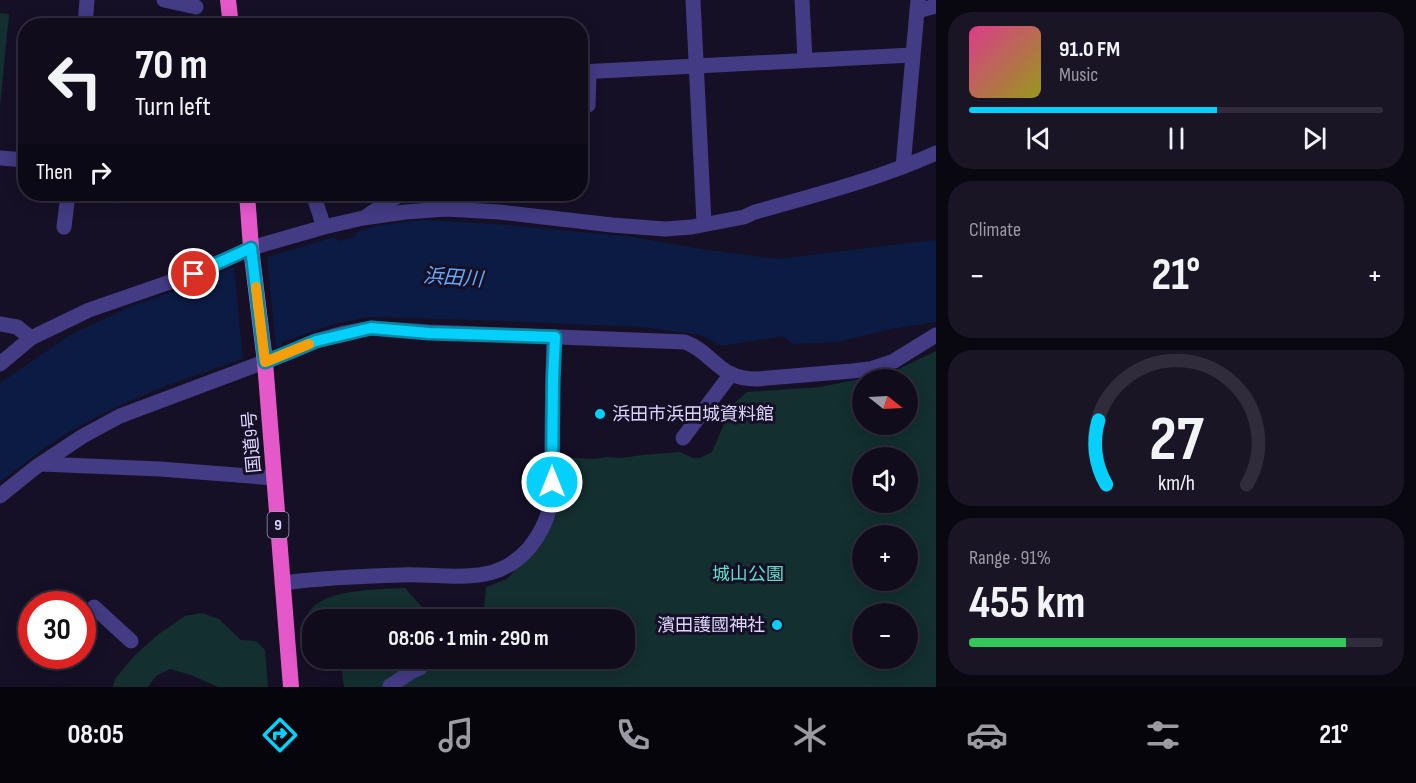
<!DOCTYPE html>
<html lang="en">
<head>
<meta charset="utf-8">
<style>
	:root { --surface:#100c1c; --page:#191525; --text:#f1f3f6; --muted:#9c9ba3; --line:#302c3b; --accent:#04d0fb }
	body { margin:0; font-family:"Sofia Sans Condensed","Noto Sans JP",sans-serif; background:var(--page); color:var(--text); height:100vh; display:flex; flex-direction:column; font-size:22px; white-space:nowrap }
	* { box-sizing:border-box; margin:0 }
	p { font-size:20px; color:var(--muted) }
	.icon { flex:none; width:33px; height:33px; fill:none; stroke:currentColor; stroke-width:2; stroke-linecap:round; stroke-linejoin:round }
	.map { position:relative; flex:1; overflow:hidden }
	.details { display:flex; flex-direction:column; gap:12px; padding:12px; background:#09070f; width:480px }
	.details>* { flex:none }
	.hud { position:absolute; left:18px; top:18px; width:570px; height:183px; border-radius:24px; box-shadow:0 3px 15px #0003,0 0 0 2px var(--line); background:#100c1c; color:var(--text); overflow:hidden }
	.needle { width:39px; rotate:108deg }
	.controls { position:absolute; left:852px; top:369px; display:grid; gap:12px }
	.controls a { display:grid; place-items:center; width:66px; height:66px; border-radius:50%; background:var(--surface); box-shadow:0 3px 15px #0003,0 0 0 2px var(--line); font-size:30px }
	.speed { position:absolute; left:18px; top:591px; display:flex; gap:12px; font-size:30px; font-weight:700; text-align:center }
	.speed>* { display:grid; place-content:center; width:78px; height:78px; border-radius:50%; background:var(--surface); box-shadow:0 3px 15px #0003,0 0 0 2px var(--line); line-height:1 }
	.speed .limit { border:9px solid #d22; background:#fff; color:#111 }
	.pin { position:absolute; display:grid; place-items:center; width:51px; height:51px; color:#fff; margin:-26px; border:3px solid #fff; border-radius:50%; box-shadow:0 2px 6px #0007 }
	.me { position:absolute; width:66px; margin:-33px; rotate:0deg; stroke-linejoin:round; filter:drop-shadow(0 0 4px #0008) }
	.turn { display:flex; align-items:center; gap:21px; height:126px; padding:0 18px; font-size:27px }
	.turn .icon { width:78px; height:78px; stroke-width:2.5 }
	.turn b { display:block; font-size:42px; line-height:51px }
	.then { display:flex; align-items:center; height:57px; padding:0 18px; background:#0003; gap:12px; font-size:22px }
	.big { font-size:45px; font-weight:700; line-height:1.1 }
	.details .widget { flex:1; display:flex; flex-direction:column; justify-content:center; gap:9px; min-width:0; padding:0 21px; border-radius:24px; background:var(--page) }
	.details .dial { align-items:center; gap:0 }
	.dial svg { height:156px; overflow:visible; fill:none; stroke:var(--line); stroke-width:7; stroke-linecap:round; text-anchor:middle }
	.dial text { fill:var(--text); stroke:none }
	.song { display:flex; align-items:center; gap:18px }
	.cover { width:72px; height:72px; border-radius:9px; background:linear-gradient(135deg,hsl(330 70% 55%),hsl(60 70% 35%)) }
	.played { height:6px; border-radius:3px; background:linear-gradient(90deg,var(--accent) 60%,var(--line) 60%) }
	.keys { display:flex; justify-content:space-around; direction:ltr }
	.heat { display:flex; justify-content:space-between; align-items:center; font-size:33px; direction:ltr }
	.charge { height:9px; border-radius:4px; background:linear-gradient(90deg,#34c759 91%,var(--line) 0) }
	.trip { position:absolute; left:302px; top:609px; width:333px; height:60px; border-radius:24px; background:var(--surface); box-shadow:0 3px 15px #0003,0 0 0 2px var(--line); font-weight:700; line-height:60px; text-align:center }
	.tab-bar { display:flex; height:96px; justify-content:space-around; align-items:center; background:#06050b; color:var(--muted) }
	.tab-bar .icon { width:42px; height:42px }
	.tab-bar .on { color:var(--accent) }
	.tab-bar b { font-size:27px; color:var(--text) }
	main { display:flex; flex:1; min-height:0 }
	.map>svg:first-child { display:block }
	.green { fill:#132f30; fill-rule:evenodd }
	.water { fill:#0b1b44 }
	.pier { fill:#151026 }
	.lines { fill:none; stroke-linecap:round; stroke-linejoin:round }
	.minor { stroke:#433b84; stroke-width:15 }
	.trunk { stroke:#e458ca; stroke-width:16 }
	.route-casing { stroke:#0387a3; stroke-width:15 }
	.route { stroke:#04d0fb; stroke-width:10 }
	.slow { stroke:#f59e0b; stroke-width:10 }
	.poi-dot { fill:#04d0fb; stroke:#151026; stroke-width:2 }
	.labels { text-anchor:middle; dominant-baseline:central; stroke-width:6; stroke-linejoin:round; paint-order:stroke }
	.shield { fill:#151026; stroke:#a19abd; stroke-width:1.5 }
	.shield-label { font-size:16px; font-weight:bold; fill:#ddd5fe }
	.poi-label { font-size:18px; fill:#ddd5fe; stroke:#151026; text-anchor:start }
	.street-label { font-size:18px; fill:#ddd5fe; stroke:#151026 }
	.park-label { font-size:18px; fill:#61dec8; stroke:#151026 }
	.water-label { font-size:20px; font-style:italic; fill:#65abfd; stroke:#151026 }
</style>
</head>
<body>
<main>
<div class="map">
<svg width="936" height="687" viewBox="0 0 936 687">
	<rect width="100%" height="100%" fill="#151026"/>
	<g class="green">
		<polygon points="0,13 9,14 0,107"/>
		<path d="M936,351V687H344L340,659L624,658V620L483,619L486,587L507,579L541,542L555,518L560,496L561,457L594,459L607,457L621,458L642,455L680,452L693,458H700L712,452L732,405L747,392L820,387L890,373ZM862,380H908V424H862ZM862,458H908V502H862ZM862,536H908V580H862ZM862,614H908V658H862Z"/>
		<path d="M405,588L433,619L312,620V651H311C309,642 306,632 306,623C308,587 380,590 405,588Z"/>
		<polygon points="202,613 219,619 241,640 256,641 265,650 268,687 218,687 191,675 170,669 156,676 148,687 113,687 115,679 134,656 160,633 185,616"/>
	</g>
	<g class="water">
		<polygon points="76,194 122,194 121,204 75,201"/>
		<path d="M424,220L496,224L633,237L701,249L777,259L936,240V322L891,329L837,342L793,344L783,336L722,346L701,335L642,327L478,320L369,317L334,324L282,342V345L278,347C207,371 135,393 71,431C46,446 23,464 0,482V383L70,335L127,308L191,285L234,267L334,237L339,241L356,236L357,232L376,226Z"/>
	</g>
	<polygon class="pier" points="267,257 276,348 243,359 234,267"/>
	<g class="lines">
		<g class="minor">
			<polyline points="164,0 196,7"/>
			<polyline points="693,0 704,223"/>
			<polyline points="802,0 805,60"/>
			<polyline points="917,11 936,6"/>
			<polyline points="85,26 87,0"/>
			<polyline points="580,72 912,55"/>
			<polyline points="580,108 588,105 589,72"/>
			<polyline points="0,158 26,160"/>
			<polyline points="903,167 918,0"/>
			<polyline points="313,194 324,227"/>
			<polyline points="368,215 401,194"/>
			<polyline points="64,227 68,194"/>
			<polyline points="0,324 17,327 31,338"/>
			<path d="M0,364L31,338L89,310L193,274L251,248L324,227L363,218L405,212L446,209L499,212L612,225L665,229L692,227L744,217L755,212C816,195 878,179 936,153"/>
			<polyline points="683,438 728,378 729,373"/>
			<polyline points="41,464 160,469 274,478"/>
			<path d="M0,496L36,467L83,436L120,416L288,353L316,341L344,333L371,328L429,332L685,342C704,349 713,364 729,373C737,377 748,379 757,379L852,371L870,369L894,361L936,335"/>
			<path d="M282,583C322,578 361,576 401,575C448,573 495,589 530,547C541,533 549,516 552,498C555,480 552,460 552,443C552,407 553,372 554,337"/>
			<polyline points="94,607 131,641"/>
			<polyline points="390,686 411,672 420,668"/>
		</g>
		<g class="trunk">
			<polyline points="228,0 231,26"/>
			<polyline points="247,194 251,248 265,362 291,687"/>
		</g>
	</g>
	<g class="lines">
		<defs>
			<polyline id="route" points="194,274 251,248 265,362 316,341 371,328 429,333 555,337 553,380 552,482"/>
		</defs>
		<use href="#route" class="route-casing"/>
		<use href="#route" class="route"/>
		<polyline class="slow" points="256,287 265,362 309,344"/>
	</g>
	<g class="poi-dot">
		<circle cx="600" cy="414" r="6"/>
		<circle cx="777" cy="625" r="6"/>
	</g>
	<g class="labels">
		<rect class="shield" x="267.5" y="512" width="21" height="26" rx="4.5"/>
		<g class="shield-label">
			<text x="278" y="525">9</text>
		</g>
		<g class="poi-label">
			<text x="612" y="414">浜田市浜田城資料館</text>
			<text x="765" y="625" text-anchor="end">濱田護國神社</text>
		</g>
		<g class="street-label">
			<text transform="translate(252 442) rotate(-95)">国道9号</text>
		</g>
		<g class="park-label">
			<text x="748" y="574">城山公園</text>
		</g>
		<g class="water-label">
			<text transform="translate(453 278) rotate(4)">浜田川</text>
		</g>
	</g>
</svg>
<div class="controls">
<a><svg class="needle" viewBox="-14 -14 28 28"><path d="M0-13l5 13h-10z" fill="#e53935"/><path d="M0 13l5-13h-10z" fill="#9c9ba3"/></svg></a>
<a><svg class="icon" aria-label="sound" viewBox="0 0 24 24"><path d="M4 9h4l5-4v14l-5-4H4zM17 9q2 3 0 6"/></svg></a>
<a>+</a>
<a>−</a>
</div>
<div class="speed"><div class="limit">30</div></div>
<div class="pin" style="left:194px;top:274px;background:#d93025"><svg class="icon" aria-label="arrive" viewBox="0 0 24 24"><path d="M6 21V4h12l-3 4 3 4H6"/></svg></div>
<svg class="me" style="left:552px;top:482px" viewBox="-20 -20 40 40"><circle r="17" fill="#04d0fb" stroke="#fff" stroke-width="3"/><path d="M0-11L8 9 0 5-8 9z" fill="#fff"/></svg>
<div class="trip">08:06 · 1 min · 290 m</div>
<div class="hud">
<div class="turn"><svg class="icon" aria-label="left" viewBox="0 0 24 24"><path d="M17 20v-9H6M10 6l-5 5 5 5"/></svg><div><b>70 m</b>Turn left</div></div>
<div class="then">Then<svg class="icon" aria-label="right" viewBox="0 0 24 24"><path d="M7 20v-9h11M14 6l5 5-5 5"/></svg></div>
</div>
</div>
<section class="details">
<div class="widget">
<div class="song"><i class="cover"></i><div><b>91.0 FM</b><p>Music</p></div></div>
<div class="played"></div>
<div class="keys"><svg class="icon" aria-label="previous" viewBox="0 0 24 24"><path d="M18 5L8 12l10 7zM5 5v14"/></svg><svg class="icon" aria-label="pause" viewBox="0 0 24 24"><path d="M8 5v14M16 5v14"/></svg><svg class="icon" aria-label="next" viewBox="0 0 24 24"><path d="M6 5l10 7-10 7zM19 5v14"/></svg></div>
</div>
<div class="widget"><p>Climate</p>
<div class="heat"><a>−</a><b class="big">21°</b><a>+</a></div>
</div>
<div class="widget dial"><svg viewBox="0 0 100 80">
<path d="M14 69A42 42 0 1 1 86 69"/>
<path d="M14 69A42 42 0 0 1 10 36" stroke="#04d0fb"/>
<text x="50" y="56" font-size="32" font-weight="700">27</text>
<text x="50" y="72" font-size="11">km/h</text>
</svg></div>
<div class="widget"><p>Range · 91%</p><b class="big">455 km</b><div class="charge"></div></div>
</section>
</main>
<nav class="tab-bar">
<b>08:05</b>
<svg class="icon on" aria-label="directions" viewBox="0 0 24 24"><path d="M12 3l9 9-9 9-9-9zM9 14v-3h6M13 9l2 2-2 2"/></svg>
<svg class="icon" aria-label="music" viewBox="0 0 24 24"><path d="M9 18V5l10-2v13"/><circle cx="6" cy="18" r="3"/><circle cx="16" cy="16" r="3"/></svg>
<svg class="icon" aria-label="phone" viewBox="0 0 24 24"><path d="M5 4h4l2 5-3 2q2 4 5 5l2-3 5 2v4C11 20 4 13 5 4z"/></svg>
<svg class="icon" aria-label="climate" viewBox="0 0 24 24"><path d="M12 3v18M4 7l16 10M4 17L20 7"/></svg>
<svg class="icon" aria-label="car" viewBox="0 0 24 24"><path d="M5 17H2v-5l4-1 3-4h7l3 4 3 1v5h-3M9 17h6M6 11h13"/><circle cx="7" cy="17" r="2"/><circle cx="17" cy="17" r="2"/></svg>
<svg class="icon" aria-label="filters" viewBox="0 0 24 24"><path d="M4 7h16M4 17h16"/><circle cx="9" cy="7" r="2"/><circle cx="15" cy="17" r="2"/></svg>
<b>21°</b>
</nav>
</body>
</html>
